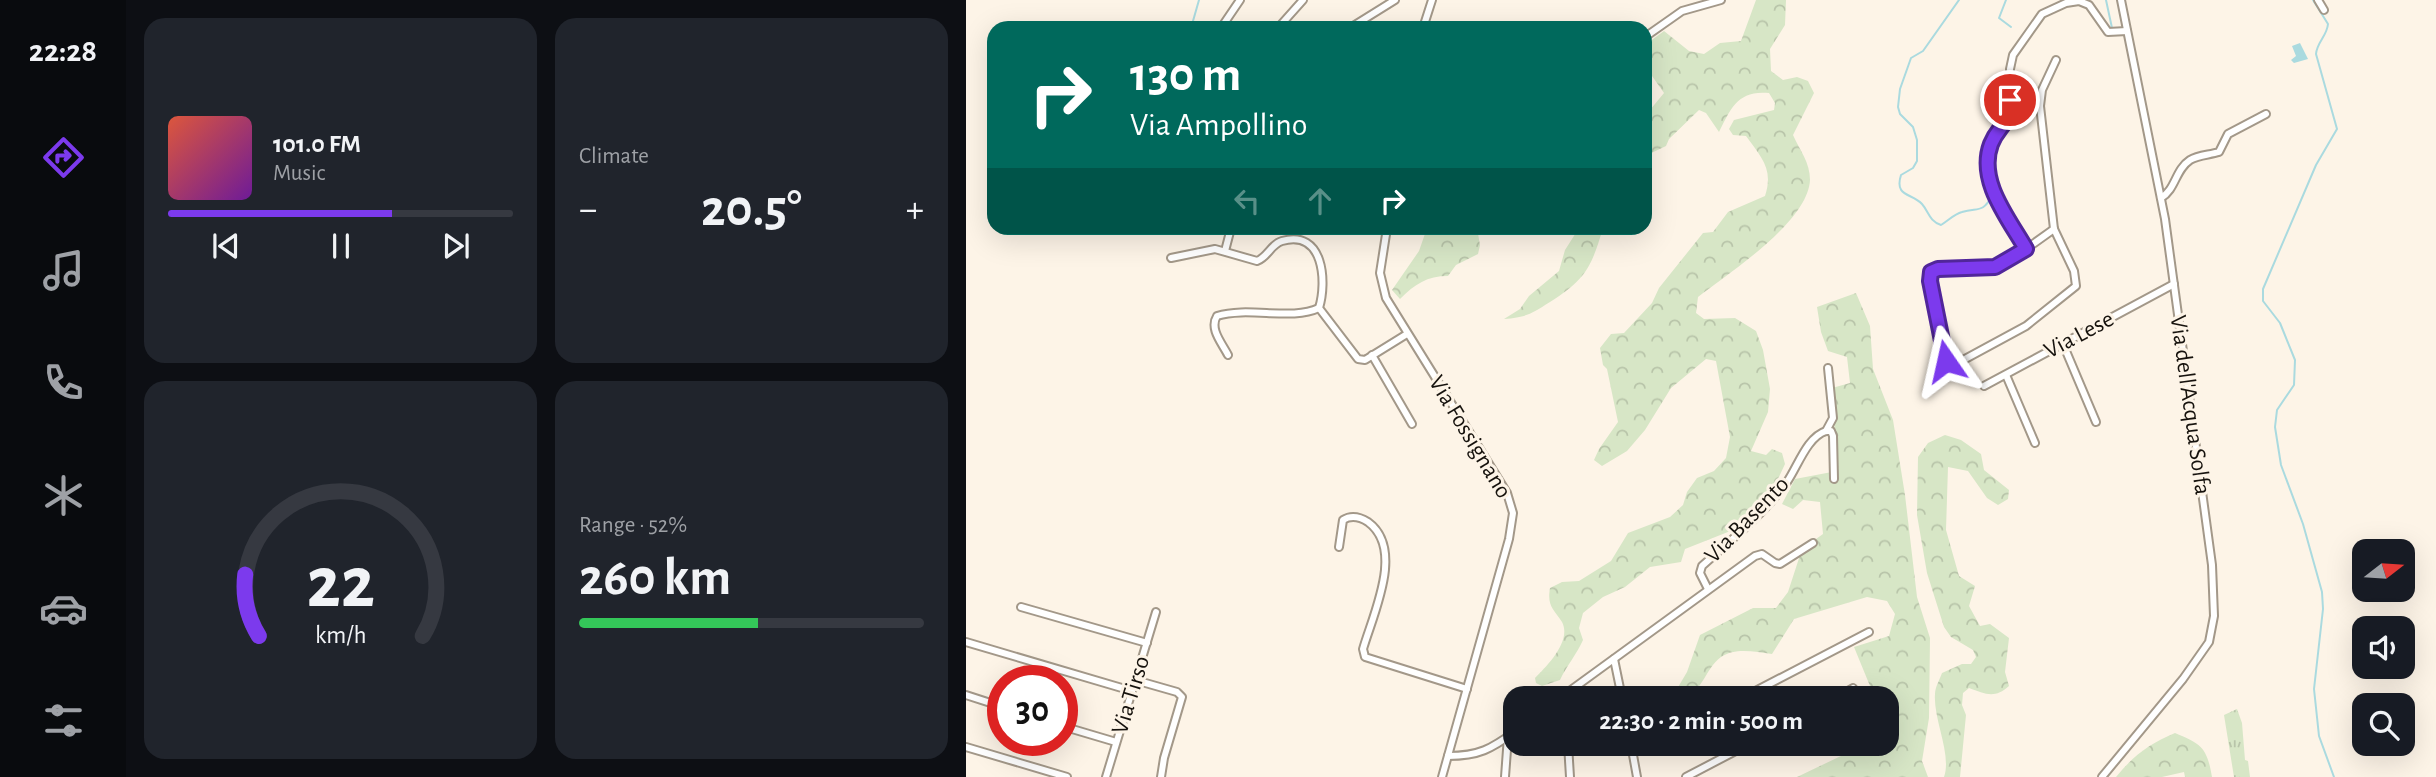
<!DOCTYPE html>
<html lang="en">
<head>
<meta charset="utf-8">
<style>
	:root { --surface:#171b24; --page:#20242c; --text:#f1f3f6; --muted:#9ea1a6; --line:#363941; --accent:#7c3aed }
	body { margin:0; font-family:"Alegreya Sans",sans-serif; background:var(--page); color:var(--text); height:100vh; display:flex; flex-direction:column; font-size:26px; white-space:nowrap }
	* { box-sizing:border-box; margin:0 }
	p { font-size:23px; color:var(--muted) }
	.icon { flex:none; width:38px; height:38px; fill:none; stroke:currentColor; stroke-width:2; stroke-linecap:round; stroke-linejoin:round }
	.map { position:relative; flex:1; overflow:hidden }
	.side { display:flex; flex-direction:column; gap:18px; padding:18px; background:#0d0f14; width:840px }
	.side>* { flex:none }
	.top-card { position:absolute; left:21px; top:21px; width:665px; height:214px; border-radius:21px; box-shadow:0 7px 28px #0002; background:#00695c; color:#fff; overflow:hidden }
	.needle { width:46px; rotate:73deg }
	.tools { position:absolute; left:1386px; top:539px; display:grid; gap:14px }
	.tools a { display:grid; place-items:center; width:63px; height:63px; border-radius:14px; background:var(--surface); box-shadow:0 7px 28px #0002; font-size:35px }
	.speed { position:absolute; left:21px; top:665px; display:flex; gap:14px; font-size:35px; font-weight:700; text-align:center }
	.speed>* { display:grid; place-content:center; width:91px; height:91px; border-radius:50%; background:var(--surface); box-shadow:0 7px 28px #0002; line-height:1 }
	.speed .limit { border:10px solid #d22; background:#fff; color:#111 }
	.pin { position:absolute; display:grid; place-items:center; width:60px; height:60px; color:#fff; margin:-30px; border:4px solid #fff; border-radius:50%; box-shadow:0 2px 7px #0007 }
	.me { position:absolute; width:77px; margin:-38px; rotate:349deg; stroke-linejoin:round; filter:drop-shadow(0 0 5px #0008) }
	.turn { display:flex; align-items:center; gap:24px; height:147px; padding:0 28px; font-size:32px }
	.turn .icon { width:91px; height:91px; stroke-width:2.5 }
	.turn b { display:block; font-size:49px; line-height:60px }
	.lanes { display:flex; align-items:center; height:66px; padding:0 28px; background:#0003; justify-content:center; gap:35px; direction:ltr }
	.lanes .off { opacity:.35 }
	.big { font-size:52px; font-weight:700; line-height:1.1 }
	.side .widget { flex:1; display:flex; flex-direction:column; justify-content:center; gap:10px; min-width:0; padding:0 24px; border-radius:21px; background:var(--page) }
	.side .dial { align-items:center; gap:0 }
	.dial svg { height:182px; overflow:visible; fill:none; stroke:var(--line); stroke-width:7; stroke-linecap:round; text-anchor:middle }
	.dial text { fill:var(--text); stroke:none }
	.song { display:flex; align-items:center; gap:21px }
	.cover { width:84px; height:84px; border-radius:10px; background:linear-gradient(135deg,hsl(10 70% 55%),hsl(280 70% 35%)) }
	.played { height:7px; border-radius:4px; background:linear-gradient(90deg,var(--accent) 65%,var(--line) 65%) }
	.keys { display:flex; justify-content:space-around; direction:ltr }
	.heat { display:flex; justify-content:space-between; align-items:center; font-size:38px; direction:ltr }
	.charge { height:10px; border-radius:5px; background:linear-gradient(90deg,#34c759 52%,var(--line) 0) }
	.side .tiles { flex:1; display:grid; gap:18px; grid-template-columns:repeat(2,1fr) }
	.trip { position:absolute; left:537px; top:686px; width:396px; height:70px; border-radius:21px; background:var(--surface); box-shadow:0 7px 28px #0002; font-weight:700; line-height:70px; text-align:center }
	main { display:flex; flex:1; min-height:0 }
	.tabs { display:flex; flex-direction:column; width:126px; justify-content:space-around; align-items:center; background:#090b0e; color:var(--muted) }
	.tabs .icon { width:49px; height:49px }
	.tabs .active { color:var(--accent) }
	.tabs b { font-size:32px; color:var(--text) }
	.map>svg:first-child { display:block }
	.grass { fill:url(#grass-tufts) }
	.forest { fill:url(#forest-crowns) }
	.water { fill:#aadadf }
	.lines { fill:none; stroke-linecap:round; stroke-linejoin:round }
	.stream { stroke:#aadadf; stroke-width:2 }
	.minor-casing { stroke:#a39889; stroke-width:10 }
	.minor { stroke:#fff; stroke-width:6 }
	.route-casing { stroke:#51269a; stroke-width:18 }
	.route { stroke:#7c3aed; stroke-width:12 }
	.labels { text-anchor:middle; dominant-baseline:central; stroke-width:6; stroke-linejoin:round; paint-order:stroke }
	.street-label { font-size:24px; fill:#16120d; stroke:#fdf4e7 }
</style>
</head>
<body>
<main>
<nav class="tabs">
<b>22:28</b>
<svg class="icon active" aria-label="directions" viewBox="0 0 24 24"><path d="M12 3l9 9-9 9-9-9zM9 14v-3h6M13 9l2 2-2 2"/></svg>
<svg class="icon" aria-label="music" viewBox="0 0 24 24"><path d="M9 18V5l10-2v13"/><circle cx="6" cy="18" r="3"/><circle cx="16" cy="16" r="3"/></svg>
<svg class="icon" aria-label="phone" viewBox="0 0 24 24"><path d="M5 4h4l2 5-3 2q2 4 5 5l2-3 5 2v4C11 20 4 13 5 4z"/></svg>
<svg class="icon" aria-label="climate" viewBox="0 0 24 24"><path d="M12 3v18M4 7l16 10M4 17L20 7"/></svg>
<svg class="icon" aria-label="car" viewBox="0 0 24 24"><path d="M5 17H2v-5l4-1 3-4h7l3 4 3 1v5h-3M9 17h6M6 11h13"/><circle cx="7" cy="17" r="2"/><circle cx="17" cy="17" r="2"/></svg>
<svg class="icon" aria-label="filters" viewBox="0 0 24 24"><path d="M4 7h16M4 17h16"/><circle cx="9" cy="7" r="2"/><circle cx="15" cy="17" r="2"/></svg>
</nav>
<section class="side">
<div class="tiles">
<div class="widget">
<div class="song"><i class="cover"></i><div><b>101.0 FM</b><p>Music</p></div></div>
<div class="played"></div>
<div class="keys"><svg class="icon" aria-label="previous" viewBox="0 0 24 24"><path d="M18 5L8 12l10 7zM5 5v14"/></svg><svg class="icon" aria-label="pause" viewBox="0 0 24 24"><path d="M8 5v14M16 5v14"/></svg><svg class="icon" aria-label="next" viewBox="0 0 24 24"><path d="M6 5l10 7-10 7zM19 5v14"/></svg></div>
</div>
<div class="widget"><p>Climate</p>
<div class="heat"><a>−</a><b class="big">20.5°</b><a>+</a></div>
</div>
<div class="widget dial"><svg viewBox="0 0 100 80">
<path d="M14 69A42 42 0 1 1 86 69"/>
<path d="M14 69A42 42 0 0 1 8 42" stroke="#7c3aed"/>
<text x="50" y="56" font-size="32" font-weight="700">22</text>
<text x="50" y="72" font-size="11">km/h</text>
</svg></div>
<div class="widget"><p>Range · 52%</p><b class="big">260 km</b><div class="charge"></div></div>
</div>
</section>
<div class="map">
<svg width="1470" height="777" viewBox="0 0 1470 777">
	<defs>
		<pattern id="grass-tufts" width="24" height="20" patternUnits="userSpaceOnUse" patternTransform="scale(1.75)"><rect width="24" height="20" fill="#d7e6c6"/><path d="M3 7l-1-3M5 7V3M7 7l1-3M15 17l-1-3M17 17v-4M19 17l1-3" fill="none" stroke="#b8c4a9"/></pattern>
		<pattern id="forest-crowns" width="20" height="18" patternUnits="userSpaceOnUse" patternTransform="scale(1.75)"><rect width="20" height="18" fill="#d7e6c6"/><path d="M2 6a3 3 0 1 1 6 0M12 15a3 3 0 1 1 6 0" fill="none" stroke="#b8c4a9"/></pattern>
	</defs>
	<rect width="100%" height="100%" fill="#fdf4e7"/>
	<polygon class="grass" points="1271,709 1276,723 1279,760 1282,761 1284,777 1268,777 1258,715"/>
	<g class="forest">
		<path d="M790,0H820L819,25L804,49L805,71L817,80L831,77L842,81L848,93L827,135C834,151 844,162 844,180C842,222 764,272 732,297L730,313L738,319L769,318L790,331L797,350L804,389L802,412L785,451L800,455L806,449L816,453L819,464L806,492L767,530L719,549L715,562L684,567L659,587L637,597L617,613L613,628L617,640C611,654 601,665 594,680L576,686L570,683L569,678C581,666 606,641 596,622C587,608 581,606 584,588L596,582L613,581L645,561L662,533L704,517L717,505L721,492L731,478L748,471L760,458L764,437L750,361L740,359L705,388L679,430L661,451L636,466L628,460L633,449L652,422L641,369L637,365L634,348L645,334L658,333L686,303L693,288L737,233L747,232L762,212L799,196C808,169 795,157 780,136L767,135L763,129L768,120L808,110L809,103L803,93C772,90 765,108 753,132L740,113L733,110L703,139L700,146L679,156V116L698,93L679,66V45L698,31L723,51L738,54L754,43L775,41Z"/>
		<path d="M461,228H511L514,245L512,254L490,265L482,276C461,276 449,284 434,299L426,290L453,251Z"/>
		<path d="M613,228H637C625,268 620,279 584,302C565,314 561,317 538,319L554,309L563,296L593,271L599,250Z"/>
		<path d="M890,293L904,326L907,369L927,420L939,495L951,597L964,638L963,718L956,761L962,777H831L900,744H920V698H898L894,690L904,686L888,647L923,636L929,614L921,601L901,597L828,619L806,654C789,652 770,647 755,657C738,669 736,698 711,698L708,694L721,672L734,635L787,608H810L822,592L836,549L857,534L854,502L837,500L827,509L816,504L829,479L871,471L866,388L884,383L881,357L862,351L855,332L851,307Z"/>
		<path d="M979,435L995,440L1015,454L1018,470L1043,490L1042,499L1032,505L1021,498L1002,471L982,467L980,530L993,576L1009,586L1003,606L1014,626L1024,624L1043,638L1039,672L1043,686C1029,699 1019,694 1003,688L997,693L996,705L1000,715L994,777H978C986,755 967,719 969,694C969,687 974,679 976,673L996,664H1005L1010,657L1007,650L985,637L978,627L961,573L951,515L952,457L962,443Z"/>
		<path d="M1209,733C1236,744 1241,748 1246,777H1219L1218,772L1196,777H1150C1168,755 1183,744 1209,733Z"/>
	</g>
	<polygon class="water" points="1334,43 1342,59 1328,63 1325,60 1330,56 1326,46"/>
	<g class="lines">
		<g class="stream">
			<path d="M993,0L957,51L945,58L934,89L932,107L934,114L947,127L951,140V161L947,168L935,175C928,197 946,193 956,204C963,212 963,221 975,225C982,221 988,214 996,212C1012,207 1016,214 1026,196"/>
			<polyline points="1040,0 1033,18 1045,27"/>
			<polyline points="1140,0 1146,28"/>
			<path d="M1347,0L1362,24C1361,36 1351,42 1350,54L1371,129L1350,165L1297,289V301L1314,323L1329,360L1328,385L1311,410L1309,427L1315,465L1337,524L1356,592L1357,609L1348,689L1353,736L1368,777"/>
			<polyline points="225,28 233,0"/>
		</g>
		<defs>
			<g id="minor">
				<polyline points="1352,0 1358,10"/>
				<polyline points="255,28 274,0"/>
				<polyline points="312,28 337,0"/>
				<polyline points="384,28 429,0"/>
				<polyline points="457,28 466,0"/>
				<polyline points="679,37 716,11 755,0"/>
				<path d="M1195,198C1210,189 1209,170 1224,160C1232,155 1243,155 1253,152L1262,134L1300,114"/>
				<polyline points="421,228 414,273 420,298 541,493 547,513 543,539 476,777"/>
				<polyline points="1088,229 1060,249 1029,193 1023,172 1026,143 1043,116 1044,69 1047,55 1076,14 1100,3 1113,1 1123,5 1142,32 1161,31"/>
				<polyline points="1060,249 1029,267 971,269 965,272 964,280 982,366 988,365 1060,326 1110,286 1108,271 1088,229 1074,106 1076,90 1090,60"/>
				<polyline points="259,251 265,228"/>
				<path d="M205,258L249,249L291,261C302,257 305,244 316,241C358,229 361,282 353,308L392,359L399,360L441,334"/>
				<polyline points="1097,344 1130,422"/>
				<path d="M262,355C256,343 243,329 251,316C283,306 325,321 353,308"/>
				<polyline points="406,355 446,424"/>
				<polyline points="1040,375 1069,443"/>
				<polyline points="1018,386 1208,284"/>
				<polyline points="860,431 867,418 862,368"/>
				<path d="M373,547L377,520C385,515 394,517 402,522C439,549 407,614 397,649L399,657L501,689"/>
				<path d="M742,589L734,573L736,566C765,540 798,514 821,482C832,466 841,437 860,431H865L867,436L868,479"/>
				<polyline points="55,607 181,643"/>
				<polyline points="0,642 166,691"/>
				<polyline points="648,659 656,698"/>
				<polyline points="169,680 211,692 216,697 198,758 195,777"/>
				<polyline points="0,695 37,707"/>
				<polyline points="594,698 789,556 796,554 809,563 814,564 847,543"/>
				<polyline points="776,698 903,632"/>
				<polyline points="869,698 887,688"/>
				<polyline points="96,726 150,742"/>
				<polyline points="602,744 604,777"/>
				<polyline points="665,744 671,777"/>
				<polyline points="0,747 101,777"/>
				<path d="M482,756C513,756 525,749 550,731"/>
				<polyline points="140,777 190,612"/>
				<polyline points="539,777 542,736"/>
				<polyline points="720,777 783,744"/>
				<polyline points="1136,777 1217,679 1243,642 1248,616 1246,565 1199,219 1155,0"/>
			</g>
		</defs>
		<use href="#minor" class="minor-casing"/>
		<use href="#minor" class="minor"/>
	</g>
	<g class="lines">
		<defs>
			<path id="route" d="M980,361L964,281L965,272L972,269L1029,267L1060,249C1043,219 1011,181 1025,144C1033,124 1043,127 1044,100"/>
		</defs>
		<use href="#route" class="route-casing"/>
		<use href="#route" class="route"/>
	</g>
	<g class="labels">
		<g class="street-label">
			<text transform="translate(1113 335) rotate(-28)">Via Lese</text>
			<text transform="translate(1224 405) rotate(82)">Via dell'Acqua Solfa</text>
			<text transform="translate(504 437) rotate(59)">Via Fossignano</text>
			<text transform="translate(781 520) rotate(-46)">Via Basento</text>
			<text transform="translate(165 695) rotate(-73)">Via Tirso</text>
		</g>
	</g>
</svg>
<div class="tools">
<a><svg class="needle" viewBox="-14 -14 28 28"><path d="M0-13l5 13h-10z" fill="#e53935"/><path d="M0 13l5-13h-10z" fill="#9ea1a6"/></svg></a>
<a><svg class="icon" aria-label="sound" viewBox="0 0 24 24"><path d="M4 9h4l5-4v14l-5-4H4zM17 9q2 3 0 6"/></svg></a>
<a><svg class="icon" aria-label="search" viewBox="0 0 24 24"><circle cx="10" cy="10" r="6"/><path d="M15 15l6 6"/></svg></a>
</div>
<div class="speed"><div class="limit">30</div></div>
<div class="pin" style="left:1044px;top:100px;background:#d93025"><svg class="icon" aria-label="arrive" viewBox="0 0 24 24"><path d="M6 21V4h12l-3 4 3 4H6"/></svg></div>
<svg class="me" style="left:980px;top:361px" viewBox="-20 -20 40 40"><path d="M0-17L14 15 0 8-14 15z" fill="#7c3aed" stroke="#fff" stroke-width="4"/></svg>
<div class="trip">22:30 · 2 min · 500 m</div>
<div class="top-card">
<div class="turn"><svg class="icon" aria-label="right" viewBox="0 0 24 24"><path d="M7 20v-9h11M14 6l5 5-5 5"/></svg><div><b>130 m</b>Via Ampollino</div></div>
<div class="lanes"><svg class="icon off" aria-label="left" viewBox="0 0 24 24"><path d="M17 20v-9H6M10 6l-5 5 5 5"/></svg><svg class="icon off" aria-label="ahead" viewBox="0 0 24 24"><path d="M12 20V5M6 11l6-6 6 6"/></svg><svg class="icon" aria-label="right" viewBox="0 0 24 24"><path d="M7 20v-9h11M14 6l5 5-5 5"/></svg></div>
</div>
</div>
</main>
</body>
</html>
